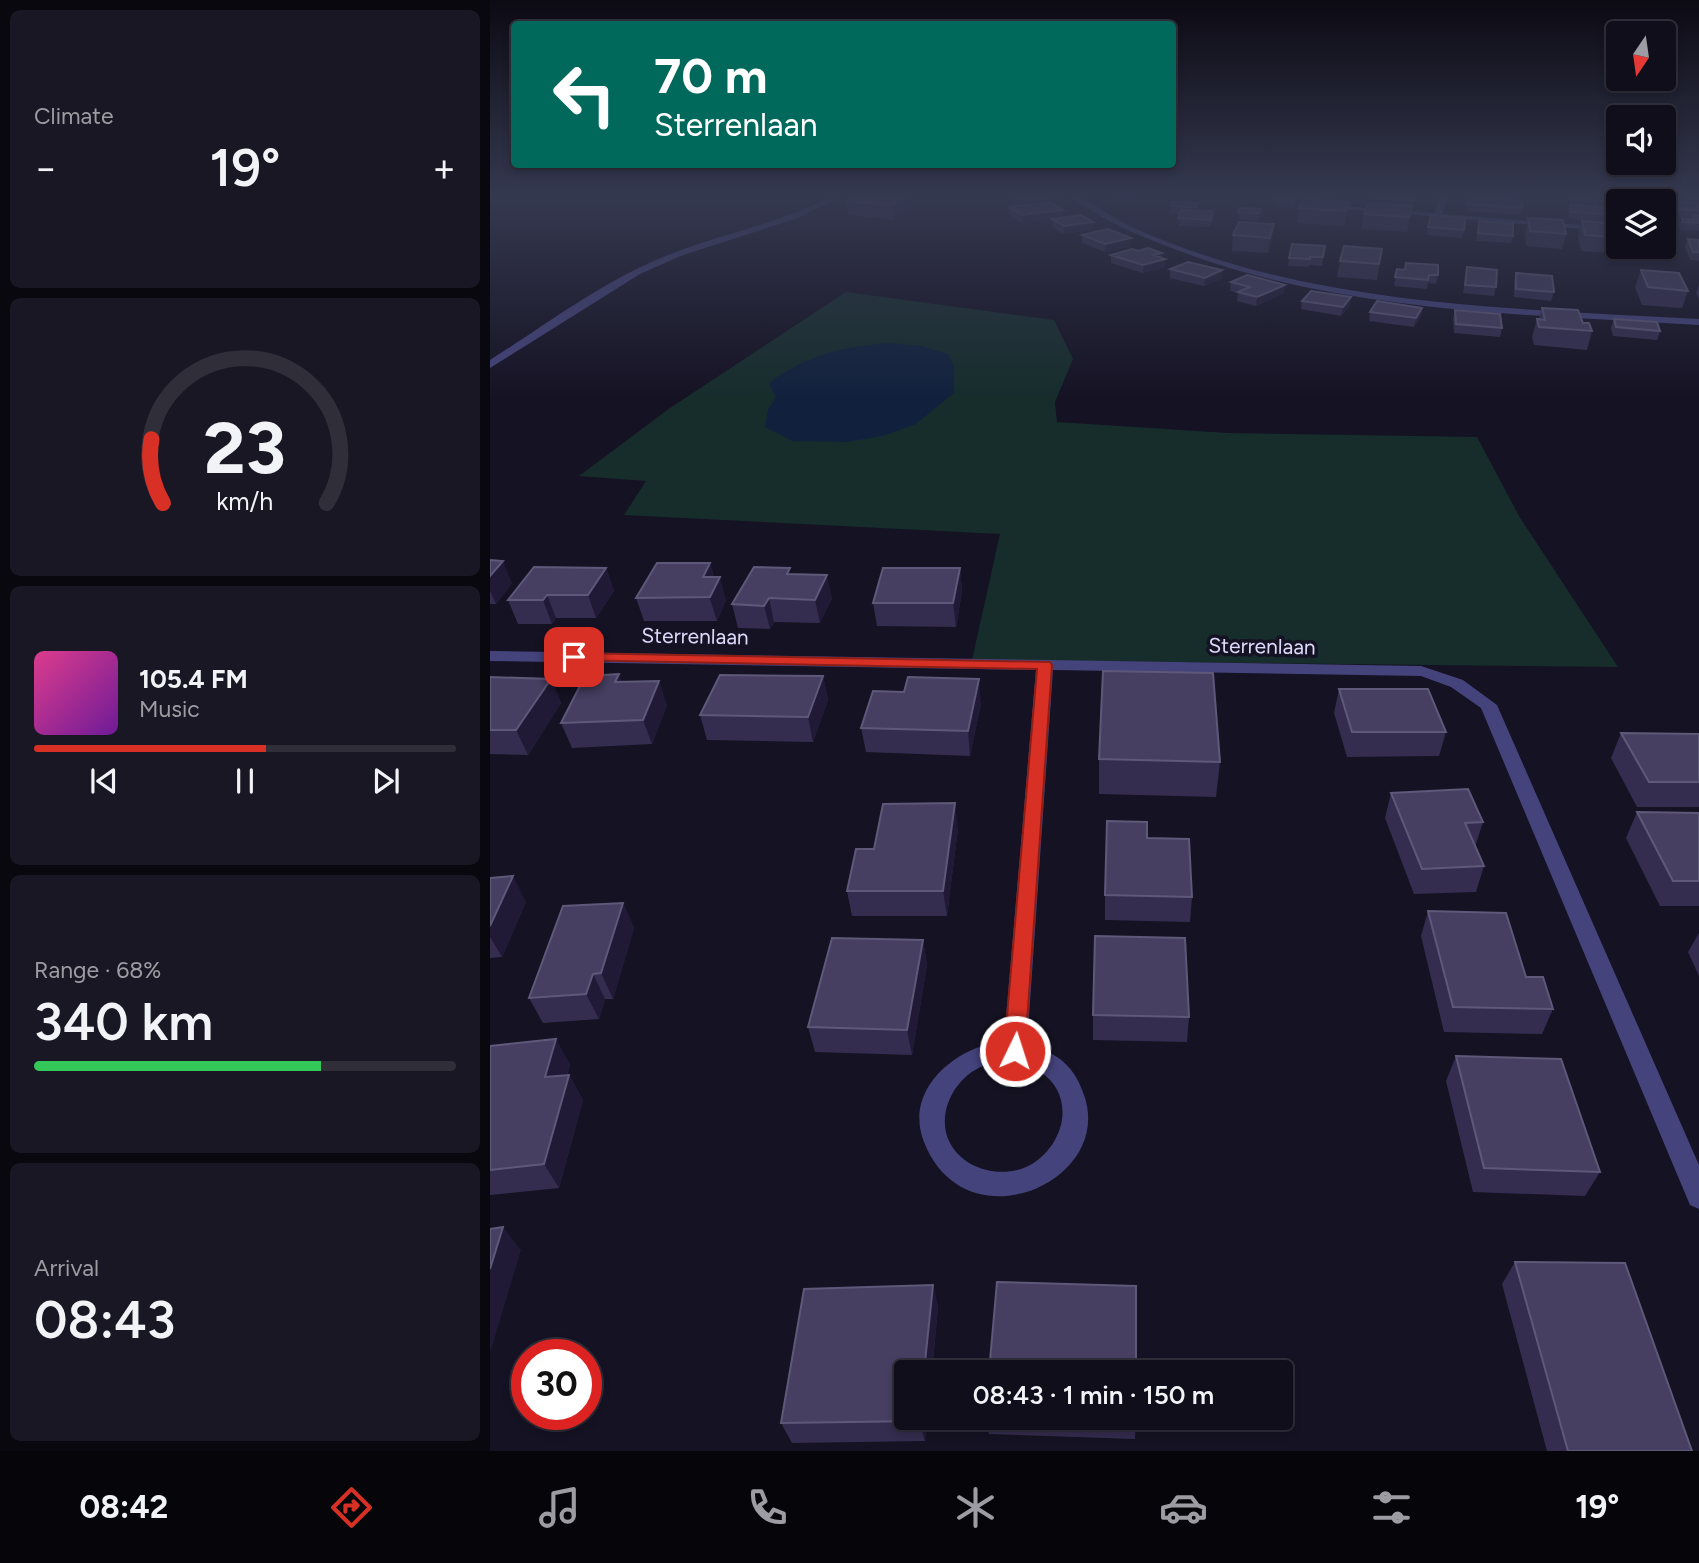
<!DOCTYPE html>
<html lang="en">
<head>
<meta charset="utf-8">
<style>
	:root { --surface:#100e1a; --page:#191723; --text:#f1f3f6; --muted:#9c9ca2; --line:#302e39; --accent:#d93025 }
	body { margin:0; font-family:Figtree,sans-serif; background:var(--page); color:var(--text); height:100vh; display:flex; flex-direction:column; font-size:26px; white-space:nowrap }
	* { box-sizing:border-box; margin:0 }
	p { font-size:23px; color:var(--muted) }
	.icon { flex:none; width:38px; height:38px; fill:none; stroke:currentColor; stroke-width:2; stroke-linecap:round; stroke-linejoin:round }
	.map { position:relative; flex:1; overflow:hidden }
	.details { display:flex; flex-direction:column; gap:10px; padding:10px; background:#09080e; width:490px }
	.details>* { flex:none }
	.banner { position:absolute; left:21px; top:21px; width:665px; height:147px; border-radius:7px; box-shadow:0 4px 10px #0003,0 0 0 2px var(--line); background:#00695c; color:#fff; overflow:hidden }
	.needle { width:46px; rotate:193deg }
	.tools { position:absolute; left:1116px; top:21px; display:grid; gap:14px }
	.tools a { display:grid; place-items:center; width:70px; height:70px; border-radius:7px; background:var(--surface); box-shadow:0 4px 10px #0003,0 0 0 2px var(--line); font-size:35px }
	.speed { position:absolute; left:21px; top:1339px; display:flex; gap:14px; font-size:35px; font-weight:700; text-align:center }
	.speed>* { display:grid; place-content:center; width:91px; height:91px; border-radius:50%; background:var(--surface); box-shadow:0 4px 10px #0003,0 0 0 2px var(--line); line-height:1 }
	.speed .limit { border:10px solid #d22; background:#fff; color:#111 }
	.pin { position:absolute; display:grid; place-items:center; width:60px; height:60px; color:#fff; margin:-30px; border-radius:14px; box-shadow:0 4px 10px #0006 }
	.me { position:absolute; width:77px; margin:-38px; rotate:4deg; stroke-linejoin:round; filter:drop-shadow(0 0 5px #0008) }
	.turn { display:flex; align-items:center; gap:24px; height:147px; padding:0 28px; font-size:32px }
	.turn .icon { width:91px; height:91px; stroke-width:2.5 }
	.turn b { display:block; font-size:49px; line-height:60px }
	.big { font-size:52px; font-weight:600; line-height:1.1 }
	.details .tile { flex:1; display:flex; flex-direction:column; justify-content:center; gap:10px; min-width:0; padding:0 24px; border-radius:10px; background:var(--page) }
	.details .dial { align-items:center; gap:0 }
	.dial svg { height:182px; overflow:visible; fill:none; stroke:var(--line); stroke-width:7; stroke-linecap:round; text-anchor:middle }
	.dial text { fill:var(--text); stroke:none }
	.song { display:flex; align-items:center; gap:21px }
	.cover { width:84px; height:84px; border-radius:10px; background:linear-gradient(135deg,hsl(330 70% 55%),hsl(280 70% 35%)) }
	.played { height:7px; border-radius:4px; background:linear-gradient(90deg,var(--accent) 55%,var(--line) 55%) }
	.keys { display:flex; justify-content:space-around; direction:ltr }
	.heat { display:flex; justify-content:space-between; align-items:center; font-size:38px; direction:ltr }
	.charge { height:10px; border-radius:5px; background:linear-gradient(90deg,#34c759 68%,var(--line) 0) }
	.trip { position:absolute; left:404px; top:1360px; width:399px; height:70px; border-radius:7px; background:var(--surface); box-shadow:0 4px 10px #0003,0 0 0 2px var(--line); font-weight:600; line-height:70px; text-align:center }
	.dock { display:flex; height:112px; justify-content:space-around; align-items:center; background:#06060a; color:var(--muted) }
	.dock .icon { width:49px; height:49px }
	.dock .selected { color:var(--accent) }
	.dock b { font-size:32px; color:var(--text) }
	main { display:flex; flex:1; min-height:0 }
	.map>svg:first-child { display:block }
	.green { fill:#162d2c }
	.water { fill:#11213d }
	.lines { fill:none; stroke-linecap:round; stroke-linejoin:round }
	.minor { fill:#45437c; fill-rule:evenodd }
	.wall { fill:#342d4f }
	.shaded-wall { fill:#201a36 }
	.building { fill:#463f61; stroke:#5e5879; stroke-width:2 }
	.route { fill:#d93025; stroke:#8d1f18; stroke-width:2 }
	.labels { text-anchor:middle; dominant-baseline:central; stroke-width:7; stroke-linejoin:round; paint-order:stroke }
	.street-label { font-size:21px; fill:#ddd9fa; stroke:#151223 }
</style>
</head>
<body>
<main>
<section class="details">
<div class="tile"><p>Climate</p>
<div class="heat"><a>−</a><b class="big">19°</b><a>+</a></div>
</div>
<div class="tile dial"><svg viewBox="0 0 100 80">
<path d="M14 69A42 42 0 1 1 86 69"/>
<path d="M14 69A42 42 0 0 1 9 41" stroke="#d93025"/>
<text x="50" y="56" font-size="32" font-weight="700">23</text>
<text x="50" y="72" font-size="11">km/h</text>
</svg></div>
<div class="tile">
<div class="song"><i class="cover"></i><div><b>105.4 FM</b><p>Music</p></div></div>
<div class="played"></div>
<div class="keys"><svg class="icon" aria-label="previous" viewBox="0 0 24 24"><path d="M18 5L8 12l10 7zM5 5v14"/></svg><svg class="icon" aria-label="pause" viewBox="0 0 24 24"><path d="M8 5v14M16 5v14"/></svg><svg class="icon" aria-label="next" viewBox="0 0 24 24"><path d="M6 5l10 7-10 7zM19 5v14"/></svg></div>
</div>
<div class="tile"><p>Range · 68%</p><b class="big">340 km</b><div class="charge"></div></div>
<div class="tile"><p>Arrival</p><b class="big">08:43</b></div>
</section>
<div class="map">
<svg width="1209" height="1451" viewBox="0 0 1209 1451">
	<rect width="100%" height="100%" fill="#151223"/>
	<polygon class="green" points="356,292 564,320 583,359 565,402 567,422 738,433 987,437 1029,516 1128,667 482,660 510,534 134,515 156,481 89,476 180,408"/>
	<path class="water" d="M400,343L431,346L458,354L464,366V393L426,424L393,436L356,442L302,441L275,427L278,410L286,397L279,383C319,354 351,347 400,343Z"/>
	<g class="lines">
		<g class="minor">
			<path d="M343,196H352L308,218L193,255L150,274L0,368V360C54,326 106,286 166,260C224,235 287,225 343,196Z"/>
			<path d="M580,196H589C607,206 625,219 644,228C820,307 1020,308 1209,319V325C1032,314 847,313 679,247C645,234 609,219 580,196Z"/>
			<polygon points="949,196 957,196 952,214 1129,228 1129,232 832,207 836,205 945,213"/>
			<path d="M0,651L931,666L973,680L1007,705L1209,1165V1209L1200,1205L991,708L961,687L931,676L563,670L537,1045C547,1049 559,1051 567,1057C581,1066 589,1080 594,1095C625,1182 475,1247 434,1142C413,1089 467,1046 514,1041L546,670L0,661ZM524,1061C532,1065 542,1067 549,1071C586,1094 576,1143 542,1164C515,1180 473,1171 459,1141C446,1113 465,1077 493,1066C502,1062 514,1062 524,1061Z"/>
		</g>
	</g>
	<g class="wall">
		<polygon points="426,196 420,201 421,210 404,220 358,215 356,201"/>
		<polygon points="516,196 566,196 568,204 565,205 573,210 573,217 532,223 520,215 519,207 529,206 522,202 521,197 518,197"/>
		<polygon points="627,196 649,196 646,202 627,201"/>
		<polygon points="806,196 804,208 785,207 786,199"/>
		<polygon points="884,196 927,196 927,197 925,197 917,232 871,229 874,214 883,203"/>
		<polygon points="977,196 1026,196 1025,201 1032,208 1030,215 976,211 978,198 977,198"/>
		<polygon points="1076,196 1129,196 1129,223 1079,219 1078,212 1080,205 1079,200 1080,196"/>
		<polygon points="1181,196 1209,196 1209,231 1190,230 1189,226 1192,218 1201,219 1202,218 1186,216 1183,210 1185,205 1182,205 1180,199"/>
		<polygon points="859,202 854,226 807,223 809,208"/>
		<polygon points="708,203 707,210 723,218 720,227 688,226 689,214 680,214 681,206"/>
		<polygon points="771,209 769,221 747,219 748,212"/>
		<polygon points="941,215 974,230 972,238 937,235"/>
		<polygon points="1038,218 1076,234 1072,249 1036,246 1035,233"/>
		<polygon points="562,219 603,230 574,234 562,227"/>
		<polygon points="989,221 1023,236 1021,243 986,241"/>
		<polygon points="1092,221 1129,234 1129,241 1125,253 1091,251 1088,237"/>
		<polygon points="749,222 783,239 778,253 742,251 743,235"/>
		<polygon points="1174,226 1184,241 1179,257 1143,254 1141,247 1174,247"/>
		<polygon points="592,235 641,238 641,246 615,252 592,243"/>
		<polygon points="1198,239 1209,240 1209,261 1200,260 1195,247"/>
		<polygon points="835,246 832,266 819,265 819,267 798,266 799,258"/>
		<polygon points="892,249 887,280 847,277 850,261"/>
		<polygon points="649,251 672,253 672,258 675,259 675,267 653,273 621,263 621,255"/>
		<polygon points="977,267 1006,287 1004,296 973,293"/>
		<polygon points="680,269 732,270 732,279 714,286 680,278"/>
		<polygon points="907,269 948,275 946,284 938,283 937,289 904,286"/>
		<polygon points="1151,270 1198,291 1192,308 1152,305 1145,287"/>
		<polygon points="1026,273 1064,292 1061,301 1024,297 1024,282"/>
		<polygon points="741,282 794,293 766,306 747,301 748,293 740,291"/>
		<polygon points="1209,285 1209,299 1206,293"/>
		<polygon points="812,301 860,306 851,316 811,309"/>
		<polygon points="932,308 931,316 924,327 879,321 880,312"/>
		<polygon points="1052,308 1093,323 1102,331 1097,350 1044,345 1042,337 1047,319 1049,319"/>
		<polygon points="965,310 1012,328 1010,337 964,333 963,319"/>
		<polygon points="1124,319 1170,331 1167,340 1123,336 1121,328"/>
		<polygon points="0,560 22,583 6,604 0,604"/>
		<polygon points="220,563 224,577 236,600 227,621 154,621 146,598"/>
		<polygon points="116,568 124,591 106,618 66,618 62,624 28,624 18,600"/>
		<polygon points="470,568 472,591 466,627 387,626 383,603"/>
		<polygon points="301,574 342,598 330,623 284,622 280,629 248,628 242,604"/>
		<polygon points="333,676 338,700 323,742 217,740 210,715"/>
		<polygon points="0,677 61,679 71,703 38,755 0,754"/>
		<polygon points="131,682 177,705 162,744 82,748 71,723"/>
		<polygon points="849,689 956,732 949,756 857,757 844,713"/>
		<polygon points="491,703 480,756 376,752 371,728"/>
		<polygon points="1131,733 1209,734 1209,807 1147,807 1121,758"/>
		<polygon points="609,759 730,762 726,797 609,794"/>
		<polygon points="901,793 993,822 985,847 994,866 986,892 924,894 895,818"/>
		<polygon points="1147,812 1209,813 1209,906 1170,906 1136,838"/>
		<polygon points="468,828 457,916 362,916 357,891 384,849"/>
		<polygon points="657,838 702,897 700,922 615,920 615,895"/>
		<polygon points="0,878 36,902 12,957 0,958"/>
		<polygon points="133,903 144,928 123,999 115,999 109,1019 53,1023 39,998"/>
		<polygon points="938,911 1036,977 1063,1009 1052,1034 954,1032 931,936"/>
		<polygon points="1209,933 1209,976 1198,952"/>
		<polygon points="433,940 437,965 422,1055 325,1052 318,1027"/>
		<polygon points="603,1015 699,1017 697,1042 603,1040"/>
		<polygon points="0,1046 80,1064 77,1076 79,1075 93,1100 69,1188 0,1195"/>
		<polygon points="966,1056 1110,1172 1095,1196 983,1192 956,1081"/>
		<polygon points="1025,1262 1202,1451 1057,1451 1012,1284"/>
		<polygon points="443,1285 448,1307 442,1372 416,1372 416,1418 437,1418 435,1441 302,1443 291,1423"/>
		<polygon points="496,1418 646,1418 645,1439 499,1434"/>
	</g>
	<g class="shaded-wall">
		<polygon points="416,196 426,196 420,201 421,210 404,220 402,205"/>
		<polygon points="568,197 568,204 533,209 533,202"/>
		<polygon points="573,210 573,217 532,223 532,215"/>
		<polygon points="603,222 603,230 574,234 574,226"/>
		<polygon points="784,224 783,239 778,253 780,238"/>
		<polygon points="641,238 641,246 615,252 615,244"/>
		<polygon points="672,253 672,260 675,259 675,267 653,273 653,265 664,255"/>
		<polygon points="732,270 732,279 714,286 715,278"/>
		<polygon points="795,285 794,293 766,306 767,297"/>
		<polygon points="861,297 860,306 851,316 853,307"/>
		<polygon points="932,308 931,316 924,327 926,318"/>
		<polygon points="13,561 22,583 6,604 0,591 0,576"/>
		<polygon points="220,563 226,585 230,577 236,600 227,621 213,577"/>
		<polygon points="116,568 124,591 106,618 98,595"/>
		<polygon points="470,568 472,591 466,627 463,603"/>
		<polygon points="337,575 342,598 330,623 325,600"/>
		<polygon points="57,595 66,618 62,624 53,600"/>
		<polygon points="279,598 284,622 280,629 274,606"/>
		<polygon points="129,674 137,698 125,682"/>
		<polygon points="333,676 338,700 323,742 318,717"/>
		<polygon points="61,679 71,703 38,755 26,730"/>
		<polygon points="489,679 491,703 480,756 478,731"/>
		<polygon points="169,681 177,705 162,744 153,720"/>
		<polygon points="465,803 468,828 457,916 453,891"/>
		<polygon points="23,876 36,902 12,957 0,937 0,926"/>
		<polygon points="133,903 144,928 123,999 111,973"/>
		<polygon points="433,940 437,965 422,1055 417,1030"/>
		<polygon points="103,974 115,999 109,1019 96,994"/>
		<polygon points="66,1039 80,1064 69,1102 55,1077"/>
		<polygon points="79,1075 93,1100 69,1188 54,1164"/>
		<polygon points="13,1227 31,1250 0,1353 0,1269"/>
		<polygon points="443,1285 448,1307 442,1372 434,1372"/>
		<polygon points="430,1418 437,1418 435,1441 429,1421"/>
	</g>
	<g class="building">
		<polygon points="366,196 419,196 402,205 356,201"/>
		<polygon points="524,196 566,196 568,197 533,202"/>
		<polygon points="787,196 806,196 805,201 786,199"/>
		<polygon points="884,196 925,196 924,201 884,198"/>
		<polygon points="1082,196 1129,196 1130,201 1129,201 1129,203 1083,200"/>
		<polygon points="1184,196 1209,196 1209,199 1185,197"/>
		<polygon points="978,198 1032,201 1032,208 977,204"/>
		<polygon points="813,199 859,202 856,211 809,208"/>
		<polygon points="560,202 573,210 532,215 519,207"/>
		<polygon points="682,202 708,203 706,207 681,206"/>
		<polygon points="1186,202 1209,203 1209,211 1188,209"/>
		<polygon points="878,203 922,206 919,217 874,214"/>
		<polygon points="1080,205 1129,208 1129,215 1081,212"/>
		<polygon points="749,208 771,209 770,213 748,212"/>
		<polygon points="691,210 723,211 721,220 688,218"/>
		<polygon points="591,215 603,222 574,226 562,219"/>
		<polygon points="941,215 975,218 974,230 938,227"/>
		<polygon points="1203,215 1209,215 1209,223 1193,222 1192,218 1204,220"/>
		<polygon points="1038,218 1073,220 1076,234 1040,231"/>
		<polygon points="989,221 1023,224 1023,236 988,233"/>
		<polygon points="1092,221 1126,224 1129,238 1095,235"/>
		<polygon points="749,222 784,224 780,238 743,235"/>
		<polygon points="1174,226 1178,227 1184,241 1174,240"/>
		<polygon points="618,229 641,238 615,244 592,235"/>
		<polygon points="1198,239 1209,240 1209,252 1203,252"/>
		<polygon points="802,244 835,246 833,257 820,257 820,259 799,258"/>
		<polygon points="854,246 892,249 889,264 850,261"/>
		<polygon points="658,248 672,253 664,255 675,259 653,265 621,255 642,249 649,251"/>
		<polygon points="698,262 732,270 715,278 680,269"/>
		<polygon points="916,263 948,265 948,275 939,275 938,280 905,277 907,269 915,270"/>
		<polygon points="977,267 1007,270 1006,287 975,285"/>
		<polygon points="1151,270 1189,273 1198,291 1158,287"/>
		<polygon points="1026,273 1062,276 1064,292 1026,289"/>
		<polygon points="757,275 795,285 767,297 748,292 760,287 741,282"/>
		<polygon points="821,291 861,297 853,307 812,301"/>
		<polygon points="887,301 932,308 926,318 880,312"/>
		<polygon points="1052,308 1088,310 1093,323 1099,323 1102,331 1049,327 1047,319 1055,320"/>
		<polygon points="965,310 1010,314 1012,328 966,324"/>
		<polygon points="1124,319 1167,322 1170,331 1126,327"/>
		<polygon points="0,560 13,561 0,576"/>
		<polygon points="167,563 220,563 213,577 230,577 220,597 146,598"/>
		<polygon points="44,567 116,568 98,595 57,595 53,600 18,600"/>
		<polygon points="264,567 300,568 297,574 337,575 325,600 279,598 274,606 242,604"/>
		<polygon points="393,568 470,568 463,603 383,603"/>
		<polygon points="613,671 723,673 730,762 609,759"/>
		<polygon points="129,674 125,682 169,681 153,720 71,723 95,676"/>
		<polygon points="230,675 333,676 318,717 210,715"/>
		<polygon points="0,677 61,679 26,730 0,730"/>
		<polygon points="418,677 489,679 478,731 371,728 383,691 414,692"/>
		<polygon points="849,689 938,689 956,732 862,732"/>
		<polygon points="1131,733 1209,734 1209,782 1159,782"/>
		<polygon points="978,789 993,822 975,823 994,866 932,869 901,793"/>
		<polygon points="465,803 453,891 357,891 366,849 384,849 393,804"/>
		<polygon points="1147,812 1209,813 1209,881 1183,881"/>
		<polygon points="617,821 657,822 657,838 699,839 702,897 615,895"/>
		<polygon points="23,876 0,926 0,878"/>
		<polygon points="133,903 111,973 103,974 96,994 39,998 73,906"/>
		<polygon points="938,911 1016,913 1036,977 1053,977 1063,1009 963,1007"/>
		<polygon points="605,936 695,938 699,1017 603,1015"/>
		<polygon points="342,938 433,940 417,1030 318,1027"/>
		<polygon points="66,1039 55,1077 79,1075 54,1164 0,1170 0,1046"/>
		<polygon points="966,1056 1071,1059 1110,1172 994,1168"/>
		<polygon points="13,1227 0,1269 0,1229"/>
		<polygon points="1025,1262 1135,1263 1202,1451 1078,1451"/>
		<polygon points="507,1282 646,1286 646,1372 499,1372"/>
		<polygon points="443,1285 434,1372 416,1372 416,1418 430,1418 429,1421 291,1423 314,1289"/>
		<polygon points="592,1418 646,1418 646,1419"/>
	</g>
	<linearGradient id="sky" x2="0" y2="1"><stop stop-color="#0c0a13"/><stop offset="0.49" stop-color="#353950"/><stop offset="1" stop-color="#353950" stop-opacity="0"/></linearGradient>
	<rect width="1209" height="399" fill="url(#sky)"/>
	<polygon class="route" points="84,653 560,662 562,665 535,1051 532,1058 525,1061 517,1058 514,1051 547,669 78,660 76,657 78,654"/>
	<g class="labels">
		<g class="street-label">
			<text transform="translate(205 636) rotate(1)">Sterrenlaan</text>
			<text transform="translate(772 646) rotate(1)">Sterrenlaan</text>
		</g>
	</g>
</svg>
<div class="tools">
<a><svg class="needle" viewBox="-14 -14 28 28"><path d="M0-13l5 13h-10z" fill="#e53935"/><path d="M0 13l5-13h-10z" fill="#9c9ca2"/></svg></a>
<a><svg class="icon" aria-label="sound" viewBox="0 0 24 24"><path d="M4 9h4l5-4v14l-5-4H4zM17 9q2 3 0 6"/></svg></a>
<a><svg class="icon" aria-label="layers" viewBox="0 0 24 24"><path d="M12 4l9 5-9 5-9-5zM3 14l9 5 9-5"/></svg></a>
</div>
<div class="speed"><div class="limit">30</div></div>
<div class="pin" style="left:84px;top:657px;background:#d93025"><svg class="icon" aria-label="arrive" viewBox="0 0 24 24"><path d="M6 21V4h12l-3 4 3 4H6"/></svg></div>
<svg class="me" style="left:525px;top:1051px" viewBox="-20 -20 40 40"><circle r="17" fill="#d93025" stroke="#fff" stroke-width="3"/><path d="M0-11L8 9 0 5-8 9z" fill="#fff"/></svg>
<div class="trip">08:43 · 1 min · 150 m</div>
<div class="banner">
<div class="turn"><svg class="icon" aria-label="left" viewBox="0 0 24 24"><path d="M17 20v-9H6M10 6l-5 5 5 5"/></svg><div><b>70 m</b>Sterrenlaan</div></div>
</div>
</div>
</main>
<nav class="dock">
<b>08:42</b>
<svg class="icon selected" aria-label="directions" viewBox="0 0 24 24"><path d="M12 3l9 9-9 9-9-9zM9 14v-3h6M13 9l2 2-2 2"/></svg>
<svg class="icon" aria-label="music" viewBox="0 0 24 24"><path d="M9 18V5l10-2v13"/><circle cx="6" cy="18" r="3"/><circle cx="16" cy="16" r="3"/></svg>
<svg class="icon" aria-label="phone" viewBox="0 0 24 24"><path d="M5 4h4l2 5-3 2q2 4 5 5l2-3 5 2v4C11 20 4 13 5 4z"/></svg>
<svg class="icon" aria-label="climate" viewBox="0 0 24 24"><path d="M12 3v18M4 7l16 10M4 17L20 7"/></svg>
<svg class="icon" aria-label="car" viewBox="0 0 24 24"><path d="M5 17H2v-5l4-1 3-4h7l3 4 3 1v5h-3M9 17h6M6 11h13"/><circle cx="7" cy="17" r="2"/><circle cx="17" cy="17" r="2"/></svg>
<svg class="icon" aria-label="filters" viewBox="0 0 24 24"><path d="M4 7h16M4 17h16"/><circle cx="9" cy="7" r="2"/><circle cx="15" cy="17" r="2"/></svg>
<b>19°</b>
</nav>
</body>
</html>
